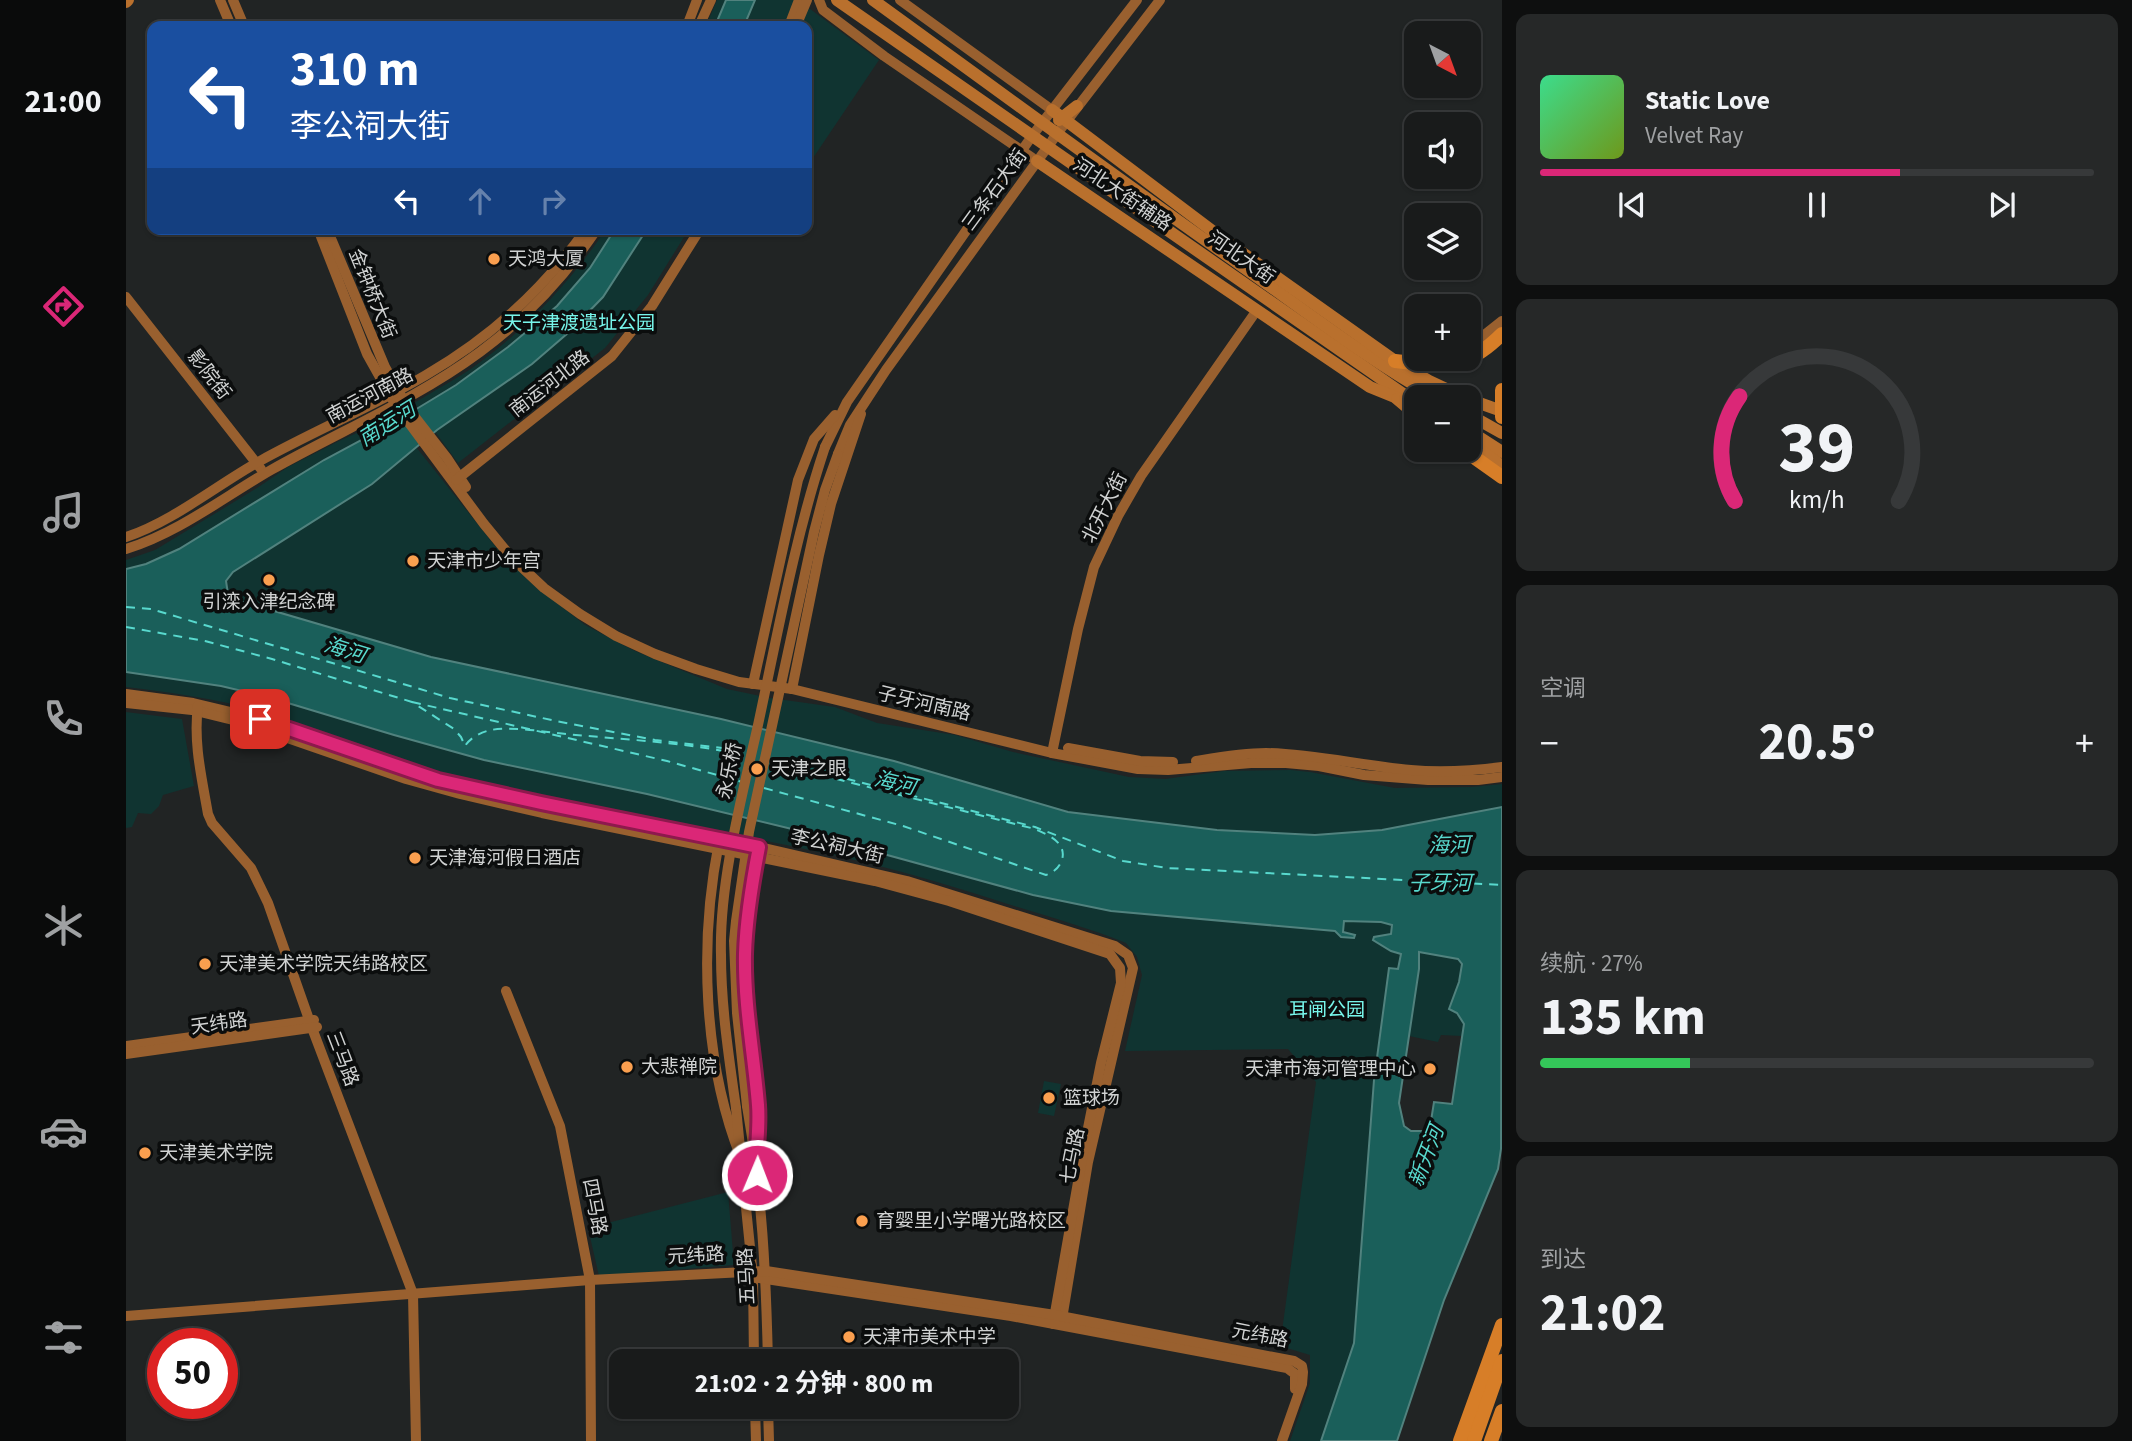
<!DOCTYPE html>
<html lang="zh">
<head>
<meta charset="utf-8">
<style>
	:root { --surface:#191b1b; --page:#262828; --text:#f1f3f6; --muted:#9fa1a3; --line:#37393a; --accent:#db2777 }
	body { margin:0; font-family:"Source Sans 3","Noto Sans SC",sans-serif; background:var(--page); color:var(--text); height:100vh; display:flex; flex-direction:column; font-size:26px; white-space:nowrap }
	* { box-sizing:border-box; margin:0 }
	p { font-size:23px; color:var(--muted) }
	.icon { flex:none; width:38px; height:38px; fill:none; stroke:currentColor; stroke-width:2; stroke-linecap:round; stroke-linejoin:round }
	.map { position:relative; flex:1; overflow:hidden }
	.drawer { display:flex; flex-direction:column; gap:14px; padding:14px; background:#0e0f0f; width:630px }
	.drawer>* { flex:none }
	.banner { position:absolute; left:21px; top:21px; width:665px; height:214px; border-radius:14px; box-shadow:0 2px 5px #0004,0 0 0 2px var(--line); background:#1a4fa0; color:#fff; overflow:hidden }
	.needle { width:46px; rotate:139deg }
	.buttons { position:absolute; left:1278px; top:21px; display:grid; gap:14px }
	.buttons a { display:grid; place-items:center; width:77px; height:77px; border-radius:14px; background:var(--surface); box-shadow:0 2px 5px #0004,0 0 0 2px var(--line); font-size:35px }
	.speed { position:absolute; left:21px; top:1328px; display:flex; gap:14px; font-size:35px; font-weight:700; text-align:center }
	.speed>* { display:grid; place-content:center; width:91px; height:91px; border-radius:50%; background:var(--surface); box-shadow:0 2px 5px #0004,0 0 0 2px var(--line); line-height:1 }
	.speed .limit { border:10px solid #d22; background:#fff; color:#111 }
	.pin { position:absolute; display:grid; place-items:center; width:60px; height:60px; color:#fff; margin:-30px; border-radius:14px; box-shadow:0 4px 10px #0006 }
	.me { position:absolute; width:77px; margin:-38px; rotate:1deg; stroke-linejoin:round; filter:drop-shadow(0 0 5px #0008) }
	.turn { display:flex; align-items:center; gap:24px; height:147px; padding:0 28px; font-size:32px }
	.turn .icon { width:91px; height:91px; stroke-width:2.5 }
	.turn b { display:block; font-size:49px; line-height:60px }
	.lanes { display:flex; align-items:center; height:66px; padding:0 28px; background:#0003; justify-content:center; gap:35px; direction:ltr }
	.lanes .off { opacity:.35 }
	.big { font-size:52px; font-weight:700; line-height:1.1 }
	.drawer .widget { flex:1; display:flex; flex-direction:column; justify-content:center; gap:10px; min-width:0; padding:0 24px; border-radius:14px; background:var(--page) }
	.drawer .dial { align-items:center; gap:0 }
	.dial svg { height:182px; overflow:visible; fill:none; stroke:var(--line); stroke-width:7; stroke-linecap:round; text-anchor:middle }
	.dial text { fill:var(--text); stroke:none }
	.song { display:flex; align-items:center; gap:21px }
	.cover { width:84px; height:84px; border-radius:10px; background:linear-gradient(135deg,hsl(150 70% 55%),hsl(80 70% 35%)) }
	.played { height:7px; border-radius:4px; background:linear-gradient(90deg,var(--accent) 65%,var(--line) 65%) }
	.keys { display:flex; justify-content:space-around; direction:ltr }
	.heat { display:flex; justify-content:space-between; align-items:center; font-size:38px; direction:ltr }
	.charge { height:10px; border-radius:5px; background:linear-gradient(90deg,#34c759 27%,var(--line) 0) }
	.trip { position:absolute; left:483px; top:1349px; width:410px; height:70px; border-radius:14px; background:var(--surface); box-shadow:0 2px 5px #0004,0 0 0 2px var(--line); font-weight:700; line-height:70px; text-align:center }
	main { display:flex; flex:1; min-height:0 }
	.tab-bar { display:flex; flex-direction:column; width:126px; justify-content:space-around; align-items:center; background:#0a0b0b; color:var(--muted) }
	.tab-bar .icon { width:49px; height:49px }
	.tab-bar .current { color:var(--accent) }
	.tab-bar b { font-size:32px; color:var(--text) }
	.map>svg:first-child { display:block }
	.green { fill:#103431 }
	.water { fill:#1a5f5a; stroke:#51827e; stroke-width:2; fill-rule:evenodd }
	.lines { fill:none; stroke-linecap:round; stroke-linejoin:round }
	.ferry { stroke:#58d9ce; stroke-width:2; stroke-dasharray:9 7; stroke-linecap:butt }
	.secondary { stroke:#99602f; stroke-width:10 }
	.primary { stroke:#b9702d; stroke-width:12 }
	.highway { stroke:#d77e28; stroke-width:14 }
	.secondary-bridge { stroke:#99602f; stroke-width:10 }
	.highway-bridge { stroke:#d77e28; stroke-width:14 }
	.route-casing { stroke:#8e194d; stroke-width:18 }
	.route { stroke:#db2777; stroke-width:12 }
	.poi-dot { fill:#fa9f4f; stroke:#0b0d0d; stroke-width:2.5 }
	.labels { text-anchor:middle; dominant-baseline:central; stroke-width:7; stroke-linejoin:round; paint-order:stroke }
	.street-label { font-size:19px; fill:#d0d2d2; stroke:#0b0d0d }
	.poi-label { font-size:19px; fill:#d0d2d2; stroke:#0b0d0d; text-anchor:start }
	.park-label { font-size:19px; fill:#77f5ea; stroke:#0b0d0d }
	.water-label { font-size:21px; font-style:italic; fill:#58d9ce; stroke:#0b0d0d }
</style>
</head>
<body>
<main>
<nav class="tab-bar">
<b>21:00</b>
<svg class="icon current" aria-label="directions" viewBox="0 0 24 24"><path d="M12 3l9 9-9 9-9-9zM9 14v-3h6M13 9l2 2-2 2"/></svg>
<svg class="icon" aria-label="music" viewBox="0 0 24 24"><path d="M9 18V5l10-2v13"/><circle cx="6" cy="18" r="3"/><circle cx="16" cy="16" r="3"/></svg>
<svg class="icon" aria-label="phone" viewBox="0 0 24 24"><path d="M5 4h4l2 5-3 2q2 4 5 5l2-3 5 2v4C11 20 4 13 5 4z"/></svg>
<svg class="icon" aria-label="climate" viewBox="0 0 24 24"><path d="M12 3v18M4 7l16 10M4 17L20 7"/></svg>
<svg class="icon" aria-label="car" viewBox="0 0 24 24"><path d="M5 17H2v-5l4-1 3-4h7l3 4 3 1v5h-3M9 17h6M6 11h13"/><circle cx="7" cy="17" r="2"/><circle cx="17" cy="17" r="2"/></svg>
<svg class="icon" aria-label="filters" viewBox="0 0 24 24"><path d="M4 7h16M4 17h16"/><circle cx="9" cy="7" r="2"/><circle cx="15" cy="17" r="2"/></svg>
</nav>
<div class="map">
<svg width="1376" height="1441" viewBox="0 0 1376 1441">
	<rect width="100%" height="100%" fill="#212424"/>
	<g class="green">
		<polygon points="591,0 672,0 753,60 681,167 681,26 580,26"/>
		<path d="M480,229H563L522,295L479,348L332,463L288,403C309,390 333,378 353,363C403,326 445,281 480,229Z"/>
		<path d="M266,417L370,547L402,580L459,625L509,651L601,689L644,698L709,707L751,723L829,735L887,752L1003,777L1039,779L1098,771L1165,770L1184,772L1269,788L1345,787L1376,784V988L1331,1013L1338,1024L1336,1036L1315,1035L1312,1042L1283,1036L1292,974L1248,1080L1228,1343L1195,1441H1164L1184,1383V1355L1154,1346L1190,1082L1162,1049L999,1051L1016,975L1011,957L1000,943C963,928 924,917 885,905C835,889 784,873 733,861C600,829 462,813 329,780C264,764 204,732 140,713C95,699 47,693 0,687V560L29,550L131,488L162,467L213,441Z"/>
		<polygon points="0,712 56,719 68,786 37,795 33,806 25,814 12,813 6,827 0,828"/>
		<polygon points="918,1081 935,1084 928,1116 912,1113"/>
		<polygon points="602,1192 608,1265 473,1276 462,1228"/>
	</g>
	<g class="water">
		<polygon points="600,0 629,0 618,26 589,26"/>
		<path d="M489,229H521L477,297L442,333L406,364L311,430L246,484L107,572L100,581L102,594L114,601L305,657L595,719L768,761L942,812L1091,830L1189,835L1256,830L1376,807L1375,1149L1372,1169L1318,1300L1271,1441H1195L1228,1343L1248,1080L1263,968L1272,969L1275,954L1265,951L1247,940L1248,937L1265,934L1266,925L1255,922L1218,921L1217,932L1229,935L1228,938L1215,937L1209,931L985,911L907,895L670,830L521,794L358,760L268,735L142,697L95,686L0,672V569L20,564L53,549L198,460L269,422L330,385L382,347L431,306L464,268ZM1293,952L1332,959L1336,964L1333,982L1323,1009L1331,1013L1338,1024L1326,1104L1308,1102L1305,1121L1297,1131H1285L1278,1126L1273,1103L1293,969Z"/>
	</g>
	<g class="lines">
		<g class="ferry">
			<polyline points="0,607 25,609 324,698 430,721 529,740 596,748 621,754"/>
			<path d="M0,627L79,641L146,659L286,702L328,729L335,737L339,746C344,738 355,732 365,730C385,726 419,732 440,734C500,740 562,742 621,756"/>
			<polyline points="286,702 541,761 616,782"/>
			<polyline points="643,759 909,827 997,861 1041,868 1376,885"/>
			<path d="M638,788L777,826L920,875C928,872 933,868 936,860C941,842 922,835 909,829L643,762"/>
		</g>
		<g class="secondary">
			<polyline points="94,0 105,26"/>
			<polyline points="107,0 118,26"/>
			<polyline points="693,0 697,10 758,56 911,161"/>
			<polyline points="774,0 926,110"/>
			<polyline points="561,26 571,0"/>
			<polyline points="573,26 585,0"/>
			<polyline points="663,26 673,0"/>
			<polyline points="670,26 681,0"/>
			<polyline points="927,139 1034,0"/>
			<polyline points="192,229 241,354 269,404 358,524 386,558 418,588 454,614 490,636 529,654 570,669 613,682 666,689 926,753 1012,769 1042,770 1125,763 1160,763 1193,766 1238,775 1302,780 1352,780 1376,777"/>
			<polyline points="201,229 259,367 282,408 321,458 340,487"/>
			<polyline points="0,297 135,469"/>
			<polyline points="1342,348 1376,321"/>
			<polyline points="699,447 721,402 906,136 1011,0"/>
			<polyline points="712,454 724,425 760,370 931,134"/>
			<polyline points="330,480 486,356 526,306 574,229"/>
			<path d="M0,537C46,522 91,485 134,461C188,431 246,407 300,375C362,339 418,289 460,229"/>
			<path d="M0,549C52,533 98,497 145,470C214,431 289,400 354,352C399,319 439,276 471,229"/>
			<polyline points="627,684 672,480 688,439 709,415"/>
			<polyline points="666,689 693,555 705,504 735,414"/>
			<polyline points="0,694 67,703 134,719 281,771 339,787 633,847 781,881 989,946 1002,955 1007,968 962,1162 935,1325"/>
			<polyline points="0,703 66,710 115,722 280,779 334,794 416,813 749,881 823,901 984,954 994,968 995,983 975,1063 958,1148 927,1324"/>
			<path d="M72,706C67,742 76,779 82,814L86,823L125,868L142,903L186,1028L287,1294L290,1441"/>
			<polyline points="942,748 1014,761 1047,762"/>
			<polyline points="926,753 952,629 968,567 992,516 1015,476 1131,310"/>
			<path d="M1070,761C1094,757 1116,753 1140,753C1189,754 1236,766 1285,770C1315,773 1345,771 1376,767"/>
			<path d="M593,842C573,943 577,1062 615,1158"/>
			<polyline points="380,991 434,1126 464,1280 465,1441"/>
			<polyline points="0,1046 188,1020"/>
			<polyline points="0,1054 191,1027"/>
			<path d="M621,1106C636,1190 640,1276 642,1362"/>
			<polyline points="610,1108 627,1277 628,1362"/>
			<path d="M630,1156C634,1113 628,1076 624,1033C619,985 618,937 624,889C626,877 630,865 632,852"/>
			<polyline points="626,1277 885,1316 1161,1368 1169,1374 1169,1389"/>
			<polyline points="0,1316 464,1280 640,1271 929,1315 1168,1361 1176,1366 1177,1372 1176,1384 1156,1441"/>
			<polyline points="629,1407 630,1441"/>
			<polyline points="642,1407 643,1441"/>
		</g>
		<g class="primary">
			<polyline points="711,0 1290,403"/>
			<path d="M747,0C871,90 995,181 1120,269C1182,313 1243,360 1309,397"/>
			<polyline points="0,2 2,0"/>
			<polyline points="926,110 1101,242 1269,361 1303,381 1337,397"/>
			<polyline points="933,120 951,106"/>
			<polyline points="911,161 1244,387 1276,400"/>
			<polyline points="1271,399 1290,415"/>
			<polyline points="1342,399 1376,411"/>
			<polyline points="1342,414 1376,433"/>
			<polyline points="1342,430 1376,452"/>
			<polyline points="1342,441 1376,466"/>
		</g>
		<g class="highway">
			<path d="M1269,361C1317,366 1338,372 1376,334"/>
			<polyline points="1338,450 1376,477"/>
			<polyline points="1334,1441 1376,1325"/>
			<polyline points="1348,1441 1376,1361"/>
			<polyline points="1365,1441 1376,1411"/>
		</g>
		<g class="secondary-bridge">
			<polyline points="621,1106 611,1013 608,941 610,921 623,832 688,532 699,490 712,454"/>
			<path d="M610,1108C603,1058 595,1006 595,955C593,883 616,796 632,725C652,632 669,537 699,447"/>
		</g>
		<polyline class="highway-bridge" points="1376,390 1376,417"/>
	</g>
	<g class="lines">
		<defs>
			<path id="route" d="M134,719L312,780L415,803L633,847C626,883 620,918 619,954C618,1005 628,1055 632,1105C634,1129 629,1152 631,1175"/>
		</defs>
		<use href="#route" class="route-casing"/>
		<use href="#route" class="route"/>
	</g>
	<g class="poi-dot">
		<circle cx="368" cy="259" r="7"/>
		<circle cx="287" cy="561" r="7"/>
		<circle cx="143" cy="580" r="7"/>
		<circle cx="631" cy="769" r="7"/>
		<circle cx="289" cy="858" r="7"/>
		<circle cx="79" cy="964" r="7"/>
		<circle cx="501" cy="1067" r="7"/>
		<circle cx="1304" cy="1069" r="7"/>
		<circle cx="923" cy="1098" r="7"/>
		<circle cx="19" cy="1153" r="7"/>
		<circle cx="736" cy="1221" r="7"/>
		<circle cx="723" cy="1337" r="7"/>
	</g>
	<g class="labels">
		<g class="street-label">
			<text transform="translate(869 190) rotate(-54)">三条石大街</text>
			<text transform="translate(996 195) rotate(34)">河北大街辅路</text>
			<text transform="translate(1115 258) rotate(35)">河北大街</text>
			<text transform="translate(246 294) rotate(68)">金钟桥大街</text>
			<text transform="translate(83 375) rotate(52)">影院街</text>
			<text transform="translate(424 384) rotate(-38)">南运河北路</text>
			<text transform="translate(244 396) rotate(-28)">南运河南路</text>
			<text transform="translate(979 508) rotate(-63)">北开大街</text>
			<text transform="translate(798 704) rotate(13)">子牙河南路</text>
			<text transform="translate(604 771) rotate(-78)">永乐桥</text>
			<text transform="translate(711 847) rotate(13)">李公祠大街</text>
			<text transform="translate(93 1024) rotate(-8)">天纬路</text>
			<text transform="translate(216 1059) rotate(69)">三马路</text>
			<text transform="translate(947 1156) rotate(-79)">七马路</text>
			<text transform="translate(468 1207) rotate(79)">四马路</text>
			<text transform="translate(570 1256) rotate(-3)">元纬路</text>
			<text transform="translate(621 1276) rotate(-93)">五马路</text>
			<text transform="translate(1134 1336) rotate(11)">元纬路</text>
		</g>
		<g class="poi-label">
			<text x="382" y="259">天鸿大厦</text>
			<text x="301" y="561">天津市少年宫</text>
			<text x="143" y="602" text-anchor="middle">引滦入津纪念碑</text>
			<text x="645" y="769">天津之眼</text>
			<text x="303" y="858">天津海河假日酒店</text>
			<text x="93" y="964">天津美术学院天纬路校区</text>
			<text x="515" y="1067">大悲禅院</text>
			<text x="1290" y="1069" text-anchor="end">天津市海河管理中心</text>
			<text x="937" y="1098">篮球场</text>
			<text x="33" y="1153">天津美术学院</text>
			<text x="750" y="1221">育婴里小学曙光路校区</text>
			<text x="737" y="1337">天津市美术中学</text>
		</g>
		<g class="park-label">
			<text x="453" y="323">天子津渡遗址公园</text>
			<text x="1201" y="1010">耳闸公园</text>
		</g>
		<g class="water-label">
			<text transform="translate(261 424) rotate(-32)">南运河</text>
			<text transform="translate(219 650) rotate(17)">海河</text>
			<text transform="translate(769 783) rotate(13)">海河</text>
			<text transform="translate(1323 845) rotate(-1)">海河</text>
			<text x="1314" y="883">子牙河</text>
			<text transform="translate(1300 1156) rotate(-69)">新开河</text>
		</g>
	</g>
</svg>
<div class="buttons">
<a><svg class="needle" viewBox="-14 -14 28 28"><path d="M0-13l5 13h-10z" fill="#e53935"/><path d="M0 13l5-13h-10z" fill="#9fa1a3"/></svg></a>
<a><svg class="icon" aria-label="sound" viewBox="0 0 24 24"><path d="M4 9h4l5-4v14l-5-4H4zM17 9q2 3 0 6"/></svg></a>
<a><svg class="icon" aria-label="layers" viewBox="0 0 24 24"><path d="M12 4l9 5-9 5-9-5zM3 14l9 5 9-5"/></svg></a>
<a>+</a>
<a>−</a>
</div>
<div class="speed"><div class="limit">50</div></div>
<div class="pin" style="left:134px;top:719px;background:#d93025"><svg class="icon" aria-label="arrive" viewBox="0 0 24 24"><path d="M6 21V4h12l-3 4 3 4H6"/></svg></div>
<svg class="me" style="left:631px;top:1175px" viewBox="-20 -20 40 40"><circle r="17" fill="#db2777" stroke="#fff" stroke-width="3"/><path d="M0-11L8 9 0 5-8 9z" fill="#fff"/></svg>
<div class="trip">21:02 · 2 分钟 · 800 m</div>
<div class="banner">
<div class="turn"><svg class="icon" aria-label="left" viewBox="0 0 24 24"><path d="M17 20v-9H6M10 6l-5 5 5 5"/></svg><div><b>310 m</b>李公祠大街</div></div>
<div class="lanes"><svg class="icon" aria-label="left" viewBox="0 0 24 24"><path d="M17 20v-9H6M10 6l-5 5 5 5"/></svg><svg class="icon off" aria-label="ahead" viewBox="0 0 24 24"><path d="M12 20V5M6 11l6-6 6 6"/></svg><svg class="icon off" aria-label="right" viewBox="0 0 24 24"><path d="M7 20v-9h11M14 6l5 5-5 5"/></svg></div>
</div>
</div>
<section class="drawer">
<div class="widget">
<div class="song"><i class="cover"></i><div><b>Static Love</b><p>Velvet Ray</p></div></div>
<div class="played"></div>
<div class="keys"><svg class="icon" aria-label="previous" viewBox="0 0 24 24"><path d="M18 5L8 12l10 7zM5 5v14"/></svg><svg class="icon" aria-label="pause" viewBox="0 0 24 24"><path d="M8 5v14M16 5v14"/></svg><svg class="icon" aria-label="next" viewBox="0 0 24 24"><path d="M6 5l10 7-10 7zM19 5v14"/></svg></div>
</div>
<div class="widget dial"><svg viewBox="0 0 100 80">
<path d="M14 69A42 42 0 1 1 86 69"/>
<path d="M14 69A42 42 0 0 1 16 23" stroke="#db2777"/>
<text x="50" y="56" font-size="32" font-weight="700">39</text>
<text x="50" y="72" font-size="11">km/h</text>
</svg></div>
<div class="widget"><p>空调</p>
<div class="heat"><a>−</a><b class="big">20.5°</b><a>+</a></div>
</div>
<div class="widget"><p>续航 · 27%</p><b class="big">135 km</b><div class="charge"></div></div>
<div class="widget"><p>到达</p><b class="big">21:02</b></div>
</section>
</main>
</body>
</html>
